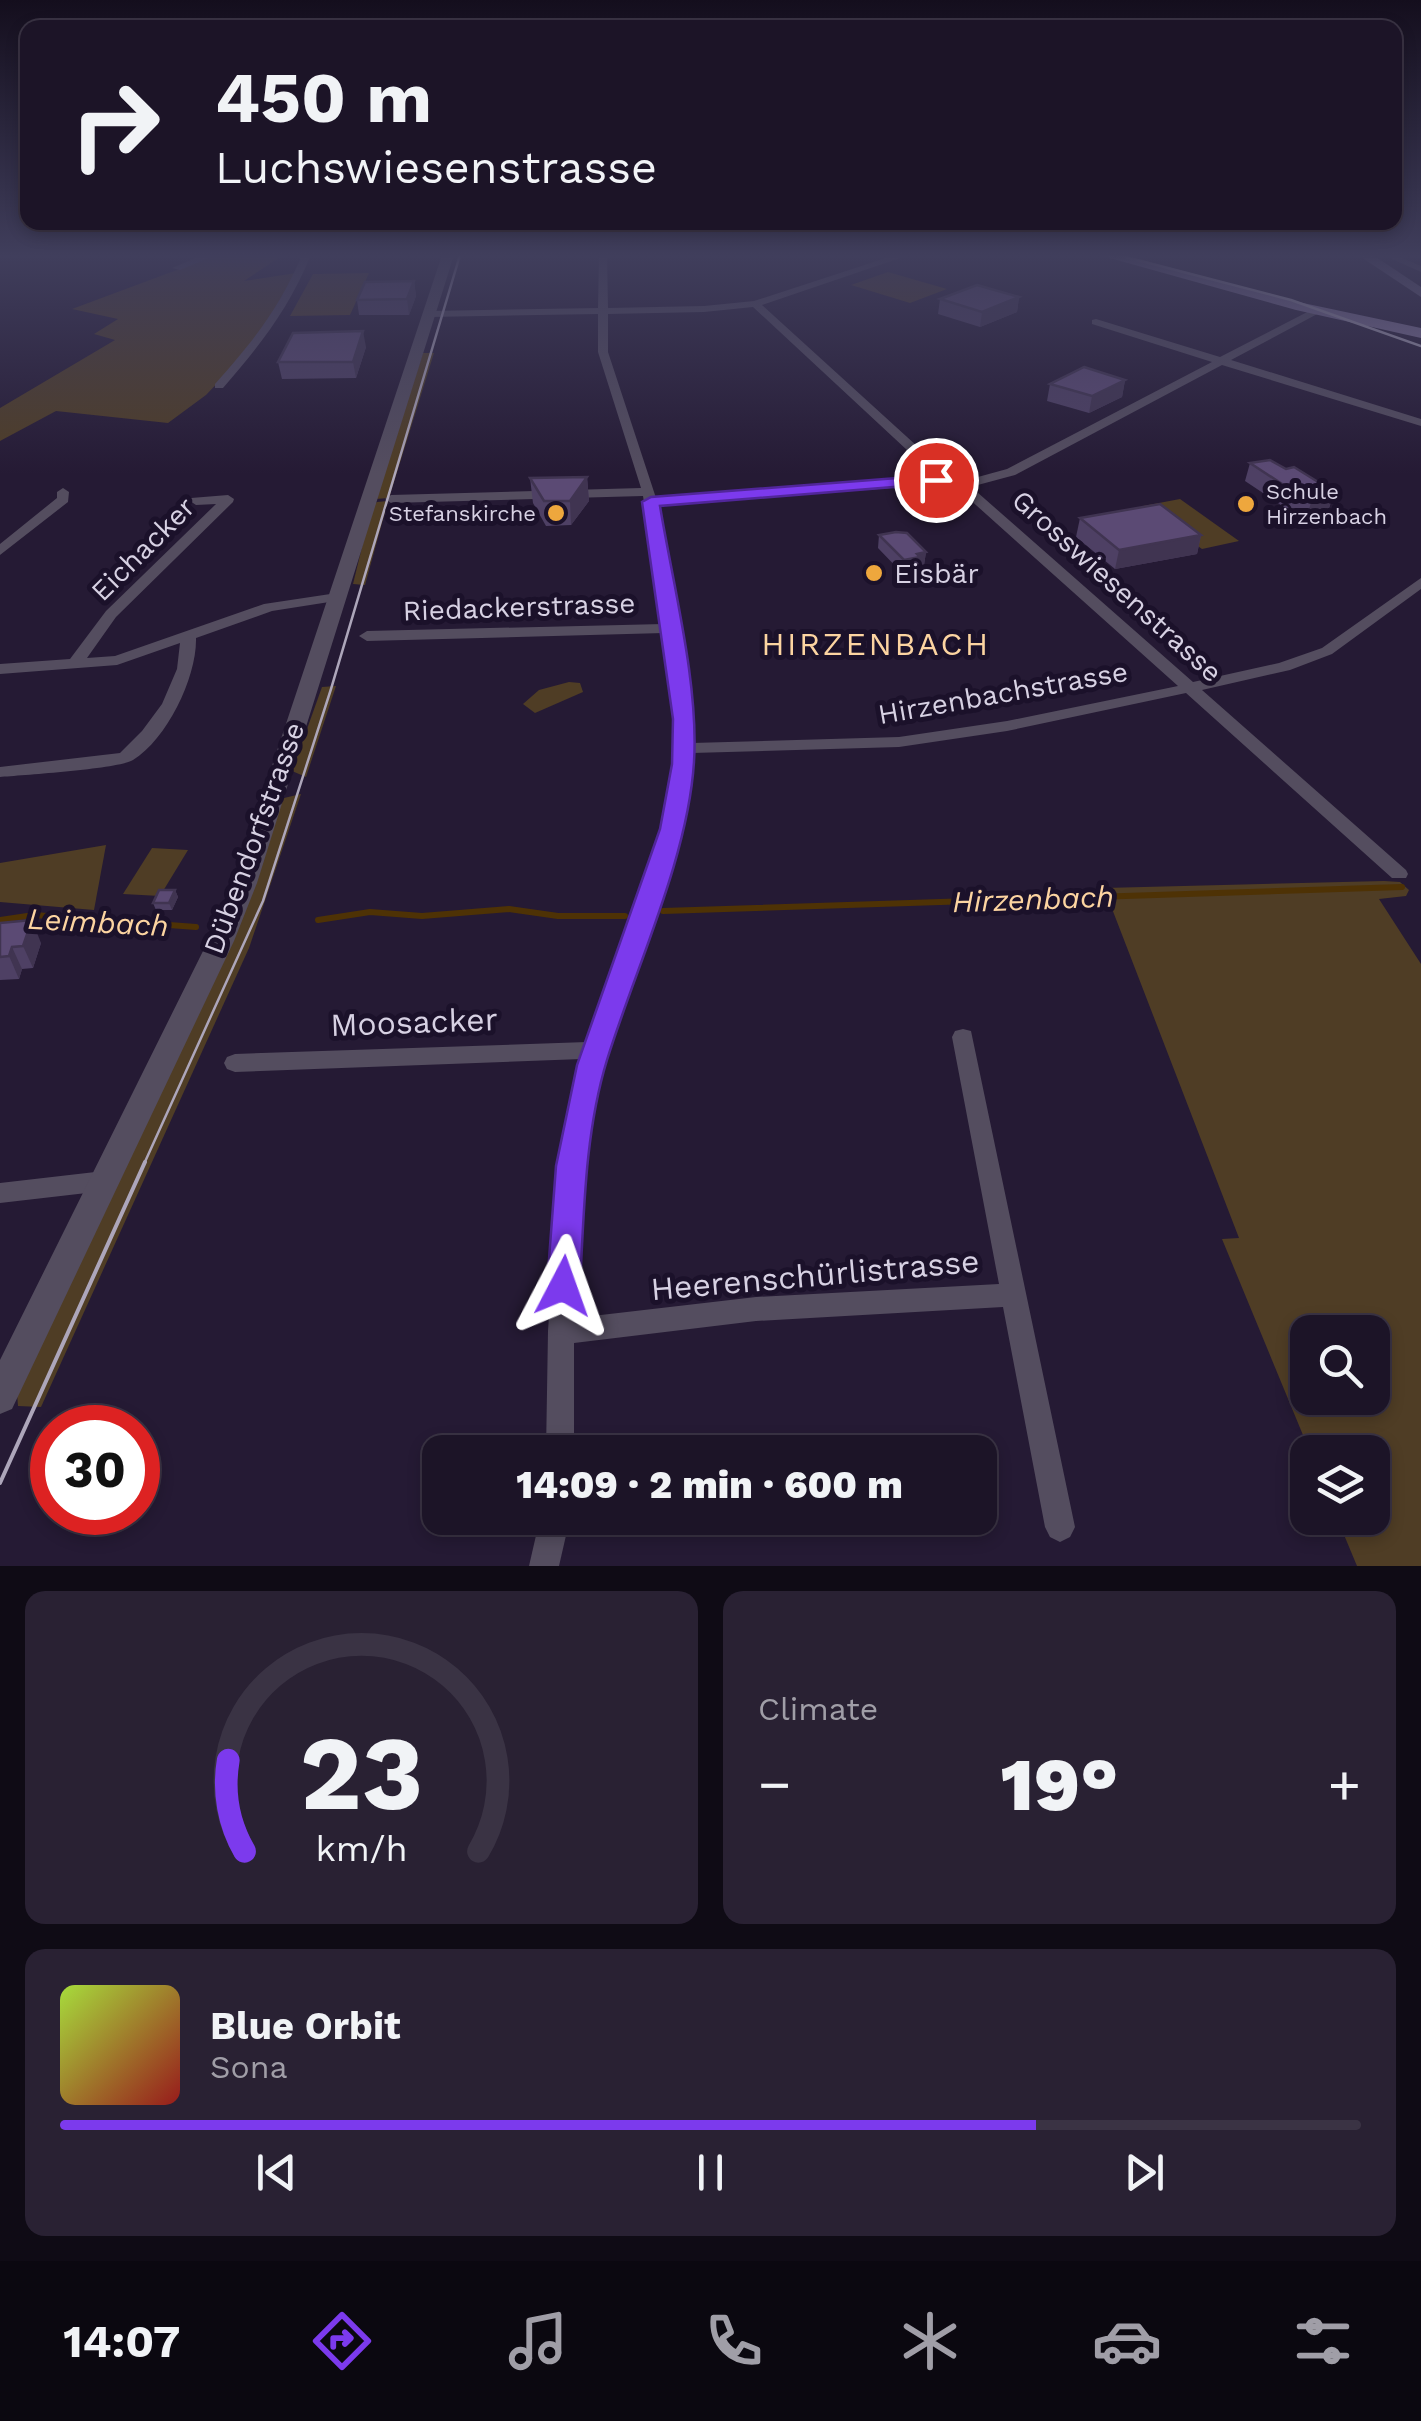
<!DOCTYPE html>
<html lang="en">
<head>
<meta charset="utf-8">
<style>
	:root { --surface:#1c1427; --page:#292133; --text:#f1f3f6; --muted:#a09ea7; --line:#3a3344; --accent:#7c3aed }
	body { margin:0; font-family:"Work Sans",sans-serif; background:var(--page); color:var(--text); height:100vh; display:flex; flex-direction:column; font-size:38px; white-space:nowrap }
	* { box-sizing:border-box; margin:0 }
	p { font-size:32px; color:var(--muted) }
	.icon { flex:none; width:55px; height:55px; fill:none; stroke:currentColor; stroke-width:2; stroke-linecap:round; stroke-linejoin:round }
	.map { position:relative; height:1566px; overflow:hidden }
	.details { display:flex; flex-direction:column; gap:25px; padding:25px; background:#0f0b15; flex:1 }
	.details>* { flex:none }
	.banner { position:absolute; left:20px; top:20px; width:1382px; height:210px; border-radius:20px; box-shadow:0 5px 15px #0003,0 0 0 2px var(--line); background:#1c1427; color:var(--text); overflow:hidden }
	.tools { position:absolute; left:1290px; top:1315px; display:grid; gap:20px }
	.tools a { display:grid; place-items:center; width:100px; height:100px; border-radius:20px; background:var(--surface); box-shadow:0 5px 15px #0003,0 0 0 2px var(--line); font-size:50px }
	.speed { position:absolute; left:30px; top:1405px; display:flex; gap:20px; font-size:50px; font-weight:700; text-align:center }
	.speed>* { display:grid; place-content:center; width:130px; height:130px; border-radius:50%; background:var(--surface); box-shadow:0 5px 15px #0003,0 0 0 2px var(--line); line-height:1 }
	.speed .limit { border:15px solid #d22; background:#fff; color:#111 }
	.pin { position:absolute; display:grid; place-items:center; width:85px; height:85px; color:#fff; margin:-42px; border:5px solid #fff; border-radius:50%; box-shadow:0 2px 10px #0007 }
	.me { position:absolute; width:110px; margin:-55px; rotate:4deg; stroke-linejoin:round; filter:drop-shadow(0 0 8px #0008) }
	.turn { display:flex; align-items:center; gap:35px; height:210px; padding:0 30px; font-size:45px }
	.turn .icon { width:130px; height:130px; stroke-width:2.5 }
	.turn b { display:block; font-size:70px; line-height:85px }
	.big { font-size:75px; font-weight:800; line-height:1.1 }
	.details .card { flex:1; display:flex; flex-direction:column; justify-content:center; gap:15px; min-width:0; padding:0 35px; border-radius:20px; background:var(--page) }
	.details .dial { align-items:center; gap:0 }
	.dial svg { height:260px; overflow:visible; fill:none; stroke:var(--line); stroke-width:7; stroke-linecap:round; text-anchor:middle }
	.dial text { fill:var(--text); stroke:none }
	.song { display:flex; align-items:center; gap:30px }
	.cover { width:120px; height:120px; border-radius:15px; background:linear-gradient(135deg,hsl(80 70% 55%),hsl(0 70% 35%)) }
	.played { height:10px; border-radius:5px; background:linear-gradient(90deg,var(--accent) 75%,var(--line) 75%) }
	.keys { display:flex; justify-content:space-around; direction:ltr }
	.heat { display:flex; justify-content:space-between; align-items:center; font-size:55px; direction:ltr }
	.details .tiles { flex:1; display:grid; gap:25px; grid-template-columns:1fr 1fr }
	.card:last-child { grid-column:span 2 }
	.trip { position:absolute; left:422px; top:1435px; width:575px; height:100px; border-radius:20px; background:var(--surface); box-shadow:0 5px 15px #0003,0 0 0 2px var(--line); font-weight:800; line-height:100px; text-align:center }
	.menu { display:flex; height:160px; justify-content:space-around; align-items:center; background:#0b0810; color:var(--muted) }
	.menu .icon { width:70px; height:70px }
	.menu .on { color:var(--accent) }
	.menu b { font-size:45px; color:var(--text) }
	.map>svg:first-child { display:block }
	.green { fill:#4f3d25; fill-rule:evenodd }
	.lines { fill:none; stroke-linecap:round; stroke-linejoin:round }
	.stream { stroke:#4e3205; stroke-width:6 }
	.minor { fill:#544d5f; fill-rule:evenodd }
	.tertiary { fill:#544d5f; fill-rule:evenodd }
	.secondary { fill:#706683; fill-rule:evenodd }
	.primary { fill:#87789e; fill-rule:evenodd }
	.tram-far1 { stroke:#ada6ba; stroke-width:2.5 }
	.tram { stroke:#ada6ba; stroke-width:4 }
	.wall { fill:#4e4064 }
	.shaded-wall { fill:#403451 }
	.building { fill:#5b4a74; stroke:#403451; stroke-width:2.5 }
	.route { fill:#7c3aed; stroke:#51269a; stroke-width:2.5 }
	.poi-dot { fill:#eea73d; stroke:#1b112a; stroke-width:4 }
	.labels { text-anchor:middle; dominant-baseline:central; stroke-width:10; stroke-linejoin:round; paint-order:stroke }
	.far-poi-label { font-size:22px; fill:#d7d1e3; stroke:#1b112a; text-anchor:start }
	.street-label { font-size:28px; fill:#d7d1e3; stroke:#1b112a }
	.poi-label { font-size:28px; fill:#d7d1e3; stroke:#1b112a; text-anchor:start }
	.water-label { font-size:30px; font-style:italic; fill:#fcd4a1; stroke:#1b112a }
	.quarter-label { font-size:32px; letter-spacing:2.5px; fill:#fcd4a1; stroke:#1b112a }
	.near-street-label { font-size:32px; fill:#d7d1e3; stroke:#1b112a }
</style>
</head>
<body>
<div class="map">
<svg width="1421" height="1566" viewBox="0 0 1421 1566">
	<rect width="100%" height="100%" fill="#251a34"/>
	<g class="green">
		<polygon points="217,255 283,255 244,281 296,273 251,348 206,395 168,423 56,411 0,441 0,408 115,340 94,334 118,319 72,309"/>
		<polygon points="888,272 947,289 910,303 851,285"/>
		<polygon points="369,273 350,315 290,316 313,274"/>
		<polygon points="423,353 434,353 389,498 375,499"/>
		<polygon points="1180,499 1239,541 1202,549 1143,506"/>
		<polygon points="388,501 365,585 353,584 372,506 377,502"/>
		<polygon points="569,682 580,683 583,692 535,713 523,704 539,690"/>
		<polygon points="336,686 306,777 292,771 322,687"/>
		<polygon points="301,794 249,948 41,1407 18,1406 17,1393 284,798"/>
		<polygon points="106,845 94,910 0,902 0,863"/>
		<polygon points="152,848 188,850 160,896 123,894"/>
		<path d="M1384,881L1400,882L1409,890L1406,896L1379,899L1421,964V1566H1357L1337,1518H1372V1452H1310L1222,1239L1239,1238L1104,888ZM1308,1332H1372V1398H1308Z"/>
	</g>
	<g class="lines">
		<g class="stream">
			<polyline points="663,911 1402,887"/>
			<polyline points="0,920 34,915 196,927"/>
			<polyline points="318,920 370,912 422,916 509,909 558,916 625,916"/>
		</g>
		<g class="minor">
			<polygon points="203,255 216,255 180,270 172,268"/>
			<path d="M302,255H311C288,310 261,344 223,388H215V384C254,340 279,309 302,255Z"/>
			<path d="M599,255H607L608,308L704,306L754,301L895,255H909L762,305L951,477L967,480L1007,469L1212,362L1092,324V320L1096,319L1220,357L1315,308H1321V312L1231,360L1421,419V426L1222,365L1015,475L974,486L977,492L1193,682L1279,663L1322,648L1421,578V589L1332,654L1290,670L1202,690L1406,870L1408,874L1406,878H1392L1186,693L1007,731L899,747L692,753L681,829L606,1050L583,1166L575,1318L756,1297L999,1284L952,1037L955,1031L963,1029L971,1031L1075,1527L1070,1537L1060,1542L1050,1537L1045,1527L1003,1307L756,1321L574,1343V1452H546L548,1331L559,1166L582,1059L235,1072L227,1069L224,1063L227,1057L235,1054L587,1042L663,829L676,748L664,633L367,641L359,636L367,631L663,624L643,496L391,503L385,499L391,495L641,488L598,352V314L429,317L424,314L429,311L598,308ZM753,307L936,477L656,498L608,352V314L704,312ZM947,484L962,487L967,497L1178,686L1007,721L899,737L692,743L681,640L658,505Z"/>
			<polygon points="1383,255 1395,255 1421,266 1421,272"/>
			<polygon points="63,488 69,492 68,502 0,555 0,544 57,498 57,492"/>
			<path d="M228,495L234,499L233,502L116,617L87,658L115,656L264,604L337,593L344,597L342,600L272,611L196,638C197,677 167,739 133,760C119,769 23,775 0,777V767L120,753L142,731L162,704L177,669L180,643L117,665L0,674V664L70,659L106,611L216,504L196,505L190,501L191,498Z"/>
			<polygon points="104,1171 112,1174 116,1181 112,1188 104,1191 0,1203 0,1183"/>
			<polygon points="540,1518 570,1518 559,1566 529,1566"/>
		</g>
		<polygon class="tertiary" points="442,255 454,255 257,883 234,941 12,1409 0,1414 0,1360 208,941 233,883"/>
		<polygon class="secondary" points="1358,255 1373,255 1421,287 1421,297"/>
		<polygon class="primary" points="1099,255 1123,255 1303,303 1421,328 1421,338 1296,310"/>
		<g class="tram-far1">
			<polyline points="1118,255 1291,300 1421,346"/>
			<polyline points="144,1164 263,901 331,689 460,255"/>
		</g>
		<polyline class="tram" points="0,1483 145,1162"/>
	</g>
	<g class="wall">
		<polygon points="414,281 416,296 409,315 359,315 357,300"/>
		<polygon points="1019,297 1017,312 980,327 938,314 940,299"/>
		<polygon points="366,347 356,378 282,379 278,362"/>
		<polygon points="1125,380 1122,397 1089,413 1047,401 1050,384"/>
		<polygon points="1250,463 1331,490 1329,497 1332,499 1326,517 1305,521 1245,481"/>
		<polygon points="587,477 589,501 571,525 546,526 533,503 530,478"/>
		<polygon points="1080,518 1201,535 1197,554 1115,569 1076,537"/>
		<polygon points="879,535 926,552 924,565 919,566 919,570 902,573 878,548"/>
		<polygon points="175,890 178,897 172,910 156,910 153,903"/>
		<polygon points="0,923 41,943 33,968 22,969 19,979 0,980"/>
	</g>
	<g class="shaded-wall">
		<polygon points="414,281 416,296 409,315 407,299"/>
		<polygon points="1019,297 1017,312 980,327 982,312"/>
		<polygon points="363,331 366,347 356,378 353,362"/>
		<polygon points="1125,380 1122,397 1089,413 1092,396"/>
		<polygon points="587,477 589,501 571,525 570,501"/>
		<polygon points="1331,490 1328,499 1332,499 1326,517 1305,521 1311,503 1320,492"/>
		<polygon points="1201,535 1197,554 1115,569 1119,550"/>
		<polygon points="926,552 924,565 919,566 919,570 902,573 904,560 917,554"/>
		<polygon points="175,890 178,897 172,910 169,903"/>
		<polygon points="32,920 41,943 33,968 23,946"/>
		<polygon points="12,947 22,969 19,979 9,956"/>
	</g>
	<g class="building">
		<polygon points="414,281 407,299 357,300 365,282"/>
		<polygon points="977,285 1019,297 982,312 940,299"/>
		<polygon points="363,331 353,362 278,362 293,333"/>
		<polygon points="1084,367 1125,380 1092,396 1050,384"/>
		<polygon points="1270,460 1286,469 1294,467 1331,490 1320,492 1332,499 1311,503 1250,463"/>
		<polygon points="587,477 570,501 544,501 530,478"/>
		<polygon points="1160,504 1201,535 1119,550 1080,518"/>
		<polygon points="896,532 907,533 926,552 917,554 920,557 904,560 879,535"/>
		<polygon points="159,890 175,890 169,903 153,903"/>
		<polygon points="32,920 23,946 12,947 9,956 0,957 0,923"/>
	</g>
	<linearGradient id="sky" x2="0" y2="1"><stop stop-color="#140e1d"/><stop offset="0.54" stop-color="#403e5c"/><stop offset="1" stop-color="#403e5c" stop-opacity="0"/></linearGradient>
	<rect width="1421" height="474" fill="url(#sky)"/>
	<path class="route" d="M936,475L942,477V483L660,506C673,585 699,684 694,762C688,858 636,967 607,1060C585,1132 584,1211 580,1286L575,1297L563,1301L551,1297L547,1286L556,1166L577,1065L660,829L672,764L673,719L642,502L651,497Z"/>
	<g class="poi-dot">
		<circle cx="1246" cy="504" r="10"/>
		<circle cx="556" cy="513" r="10"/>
		<circle cx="874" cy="573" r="10"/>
	</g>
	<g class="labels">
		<g class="far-poi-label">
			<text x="1266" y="491">Schule<tspan x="1266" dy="25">Hirzenbach</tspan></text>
			<text x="536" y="513" text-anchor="end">Stefanskirche</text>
		</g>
		<g class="street-label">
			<text transform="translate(143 549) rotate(-45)">Eichacker</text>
			<text transform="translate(1117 586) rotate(42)">Grosswiesenstrasse</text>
			<text transform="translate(519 607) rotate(-2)">Riedackerstrasse</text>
			<text transform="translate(1003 693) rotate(-10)">Hirzenbachstrasse</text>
			<text transform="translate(254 838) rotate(-70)">Dübendorfstrasse</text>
		</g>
		<g class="poi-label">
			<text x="894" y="573">Eisbär</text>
		</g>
		<g class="water-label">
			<text transform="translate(1033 899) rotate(-2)">Hirzenbach</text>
			<text transform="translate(98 922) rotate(3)">Leimbach</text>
		</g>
		<g class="quarter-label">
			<text x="876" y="644">HIRZENBACH</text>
		</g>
		<g class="near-street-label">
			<text transform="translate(414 1022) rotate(-2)">Moosacker</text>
			<text transform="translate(815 1275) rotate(-5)">Heerenschürlistrasse</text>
		</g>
	</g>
</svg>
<div class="tools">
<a><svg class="icon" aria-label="search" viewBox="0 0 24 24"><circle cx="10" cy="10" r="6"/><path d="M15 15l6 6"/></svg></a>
<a><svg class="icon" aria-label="layers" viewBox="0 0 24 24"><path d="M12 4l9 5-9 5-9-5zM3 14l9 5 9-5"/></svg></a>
</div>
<div class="speed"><div class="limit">30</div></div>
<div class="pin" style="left:936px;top:480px;background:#d93025"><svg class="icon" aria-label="arrive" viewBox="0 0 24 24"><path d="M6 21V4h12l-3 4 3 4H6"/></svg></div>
<svg class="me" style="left:563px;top:1286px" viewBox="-20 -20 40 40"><path d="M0-17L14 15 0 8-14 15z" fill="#7c3aed" stroke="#fff" stroke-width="4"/></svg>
<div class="trip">14:09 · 2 min · 600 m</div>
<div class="banner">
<div class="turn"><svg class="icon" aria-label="right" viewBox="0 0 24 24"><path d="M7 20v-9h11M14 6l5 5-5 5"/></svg><div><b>450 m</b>Luchswiesenstrasse</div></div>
</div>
</div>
<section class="details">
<div class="tiles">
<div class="card dial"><svg viewBox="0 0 100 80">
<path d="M14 69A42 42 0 1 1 86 69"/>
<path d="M14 69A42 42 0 0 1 9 41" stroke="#7c3aed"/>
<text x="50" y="56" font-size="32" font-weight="700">23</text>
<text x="50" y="72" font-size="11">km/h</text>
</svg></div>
<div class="card"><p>Climate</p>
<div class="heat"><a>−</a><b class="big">19°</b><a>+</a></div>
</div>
<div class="card">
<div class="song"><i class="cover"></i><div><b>Blue Orbit</b><p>Sona</p></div></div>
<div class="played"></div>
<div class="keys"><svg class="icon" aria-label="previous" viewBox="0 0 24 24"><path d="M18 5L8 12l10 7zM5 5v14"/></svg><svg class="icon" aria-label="pause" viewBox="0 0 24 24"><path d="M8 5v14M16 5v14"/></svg><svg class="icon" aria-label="next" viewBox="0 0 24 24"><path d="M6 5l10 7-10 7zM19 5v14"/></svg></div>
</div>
</div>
</section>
<nav class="menu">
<b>14:07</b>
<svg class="icon on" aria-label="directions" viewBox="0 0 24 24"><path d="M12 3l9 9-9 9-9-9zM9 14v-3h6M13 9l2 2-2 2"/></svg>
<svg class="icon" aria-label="music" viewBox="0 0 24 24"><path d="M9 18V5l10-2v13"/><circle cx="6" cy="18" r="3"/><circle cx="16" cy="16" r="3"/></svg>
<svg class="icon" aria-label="phone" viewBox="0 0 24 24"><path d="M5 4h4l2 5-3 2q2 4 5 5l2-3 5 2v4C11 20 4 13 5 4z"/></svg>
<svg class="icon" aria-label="climate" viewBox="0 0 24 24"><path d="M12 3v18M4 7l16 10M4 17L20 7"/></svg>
<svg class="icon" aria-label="car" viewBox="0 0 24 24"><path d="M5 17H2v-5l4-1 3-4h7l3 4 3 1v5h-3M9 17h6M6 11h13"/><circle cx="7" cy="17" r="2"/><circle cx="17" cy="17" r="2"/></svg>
<svg class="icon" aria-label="filters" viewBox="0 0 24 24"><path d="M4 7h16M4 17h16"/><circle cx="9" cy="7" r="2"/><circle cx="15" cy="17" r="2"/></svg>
</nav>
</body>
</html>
